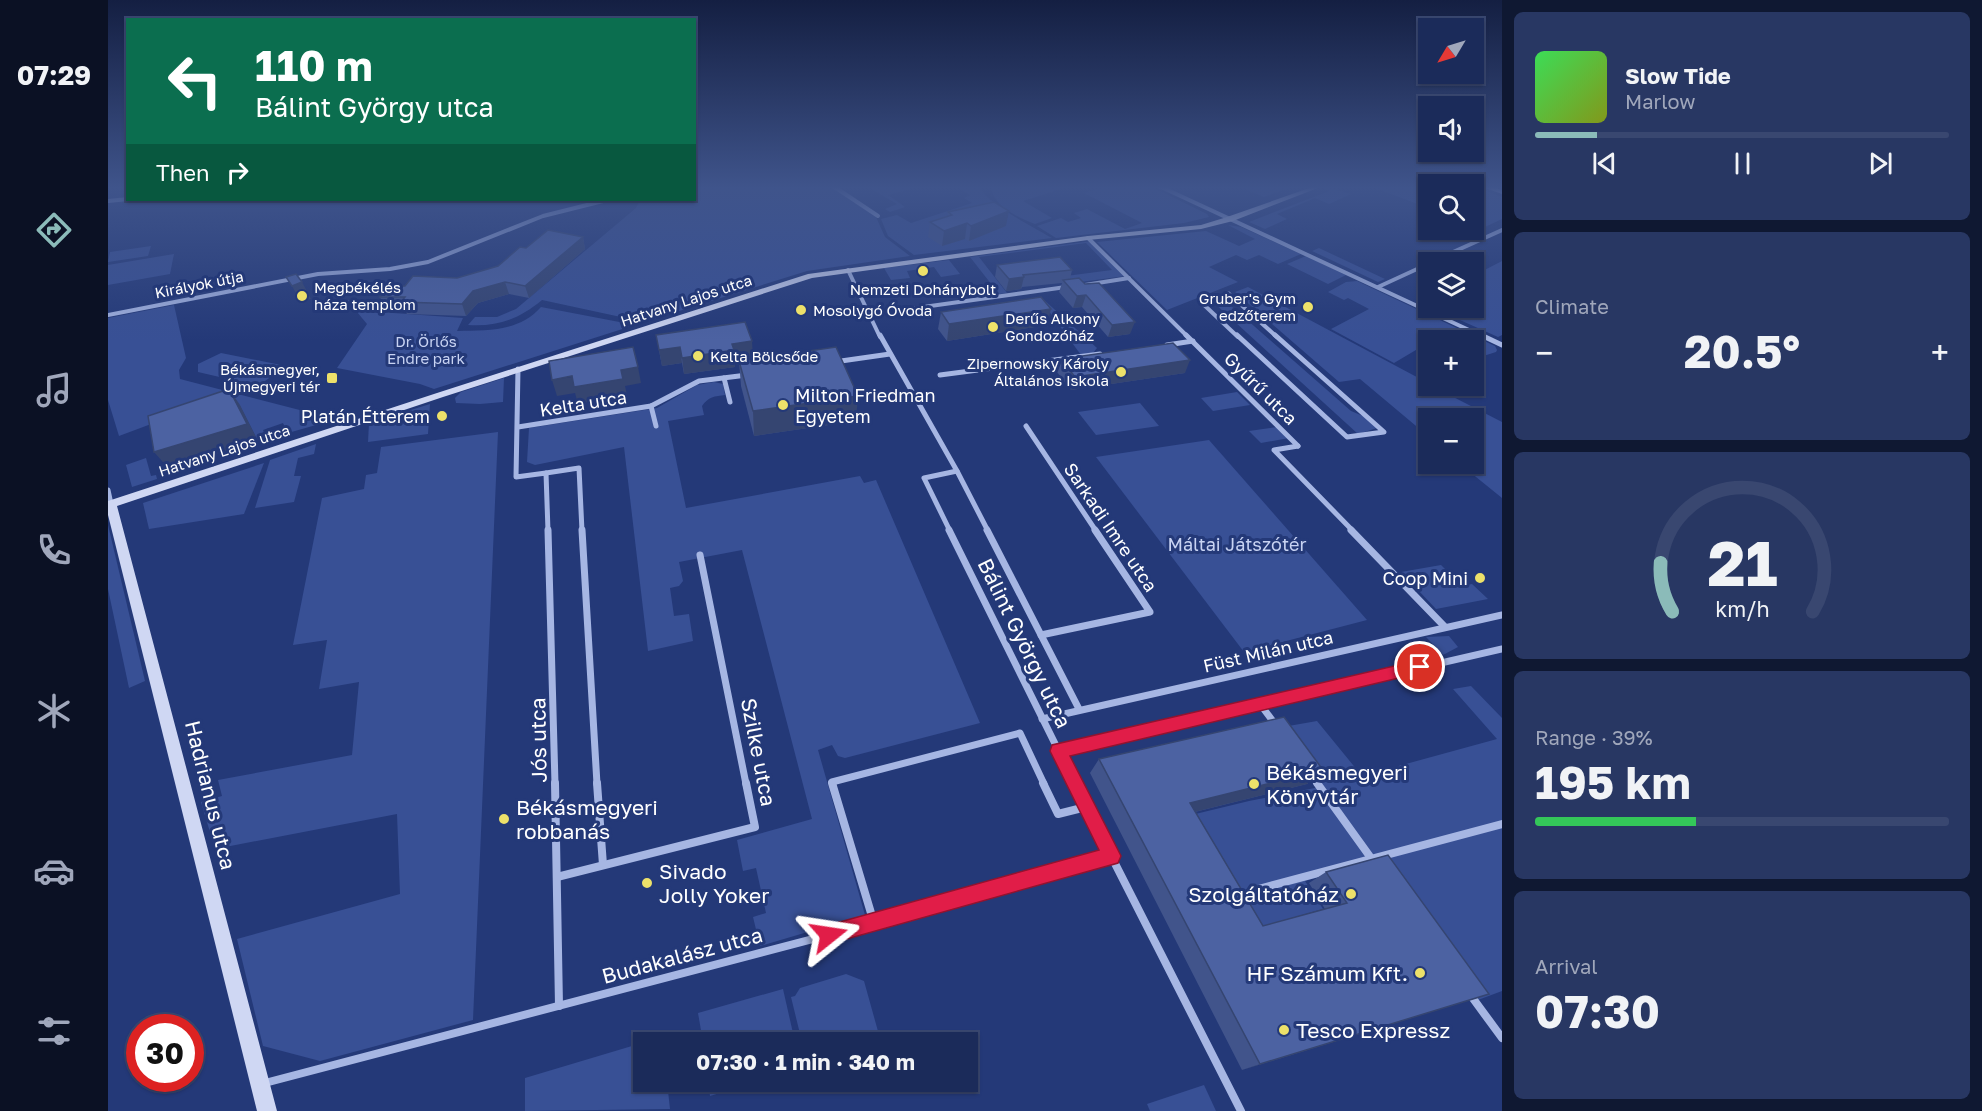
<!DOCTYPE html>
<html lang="en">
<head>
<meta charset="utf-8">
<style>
	:root { --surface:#1b2b5a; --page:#283763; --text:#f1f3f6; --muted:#a0a7bb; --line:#394770; --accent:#8bbbb9 }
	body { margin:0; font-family:"Golos Text",sans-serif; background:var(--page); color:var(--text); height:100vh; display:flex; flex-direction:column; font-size:22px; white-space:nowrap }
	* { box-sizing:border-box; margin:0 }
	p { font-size:20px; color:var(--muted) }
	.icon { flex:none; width:33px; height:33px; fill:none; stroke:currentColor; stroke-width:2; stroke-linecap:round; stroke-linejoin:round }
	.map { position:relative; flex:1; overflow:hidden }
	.side { display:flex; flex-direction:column; gap:12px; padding:12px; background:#0f1832; width:480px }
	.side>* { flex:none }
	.guide { position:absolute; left:18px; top:18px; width:570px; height:183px; border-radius:0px; box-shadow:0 2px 4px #0004,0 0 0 2px var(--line); background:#0b6e4f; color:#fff; overflow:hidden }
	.needle { width:39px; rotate:232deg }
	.controls { position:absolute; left:1310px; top:18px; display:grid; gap:12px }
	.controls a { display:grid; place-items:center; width:66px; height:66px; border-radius:0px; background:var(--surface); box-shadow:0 2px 4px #0004,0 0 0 2px var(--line); font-size:30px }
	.speed { position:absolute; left:18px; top:1014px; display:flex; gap:12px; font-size:30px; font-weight:700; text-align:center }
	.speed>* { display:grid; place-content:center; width:78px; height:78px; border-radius:50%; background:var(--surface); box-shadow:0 2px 4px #0004,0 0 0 2px var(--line); line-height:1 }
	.speed .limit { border:9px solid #d22; background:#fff; color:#111 }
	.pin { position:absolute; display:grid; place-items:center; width:51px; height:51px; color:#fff; margin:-26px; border:3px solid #fff; border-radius:50%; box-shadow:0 2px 6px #0007 }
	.me { position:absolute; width:66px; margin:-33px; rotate:75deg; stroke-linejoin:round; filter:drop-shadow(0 0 4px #0008) }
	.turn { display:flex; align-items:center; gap:21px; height:126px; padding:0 30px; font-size:27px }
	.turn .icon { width:78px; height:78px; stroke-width:2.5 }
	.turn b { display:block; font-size:42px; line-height:51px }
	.then { display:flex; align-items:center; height:57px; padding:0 30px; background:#0003; gap:12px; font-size:22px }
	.big { font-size:45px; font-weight:700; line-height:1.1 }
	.side .tile { flex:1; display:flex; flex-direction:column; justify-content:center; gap:9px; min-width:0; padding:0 21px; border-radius:9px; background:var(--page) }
	.side .dial { align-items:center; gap:0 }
	.dial svg { height:156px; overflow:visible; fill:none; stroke:var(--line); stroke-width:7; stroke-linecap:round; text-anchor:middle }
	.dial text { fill:var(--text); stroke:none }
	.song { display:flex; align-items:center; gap:18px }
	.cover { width:72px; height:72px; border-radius:9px; background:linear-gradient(135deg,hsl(130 70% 55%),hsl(70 70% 35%)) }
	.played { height:6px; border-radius:3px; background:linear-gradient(90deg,var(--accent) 15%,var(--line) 15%) }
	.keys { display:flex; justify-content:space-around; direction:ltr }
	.heat { display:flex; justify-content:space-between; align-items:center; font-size:33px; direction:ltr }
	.charge { height:9px; border-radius:4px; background:linear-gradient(90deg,#34c759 39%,var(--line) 0) }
	.trip { position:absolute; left:525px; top:1032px; width:345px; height:60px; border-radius:0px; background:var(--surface); box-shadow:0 2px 4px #0004,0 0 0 2px var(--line); font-weight:700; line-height:60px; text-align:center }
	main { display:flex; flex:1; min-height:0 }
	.menu { display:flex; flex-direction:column; width:108px; justify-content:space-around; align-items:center; background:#0b1124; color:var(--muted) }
	.menu .icon { width:42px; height:42px }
	.menu .active { color:var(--accent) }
	.menu b { font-size:27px; color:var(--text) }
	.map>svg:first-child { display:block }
	.green { fill:#385095 }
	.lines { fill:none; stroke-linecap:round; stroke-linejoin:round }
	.street-far3 { stroke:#a6b6e3; stroke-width:4 }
	.street-far2 { stroke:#a6b6e3; stroke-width:5 }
	.street-far1 { stroke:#a6b6e3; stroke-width:7 }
	.street { stroke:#a6b6e3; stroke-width:8 }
	.secondary { fill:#cfd7f3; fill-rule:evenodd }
	.wall { fill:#41548b }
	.shaded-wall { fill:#354571 }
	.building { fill:#4c62a2; stroke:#354571; stroke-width:1.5 }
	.route { fill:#e11d48; stroke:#92132f; stroke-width:1.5 }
	.poi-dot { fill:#ede16a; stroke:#243978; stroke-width:2 }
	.labels { text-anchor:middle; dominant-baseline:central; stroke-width:6; stroke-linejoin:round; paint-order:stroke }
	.far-street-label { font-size:15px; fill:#fff; stroke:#243978 }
	.far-poi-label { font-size:15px; fill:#fff; stroke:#243978; text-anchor:start }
	.far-park-label { font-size:15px; fill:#c8d3f3; stroke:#243978 }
	.street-label { font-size:18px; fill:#fff; stroke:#243978 }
	.poi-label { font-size:18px; fill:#fff; stroke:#243978; text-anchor:end }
	.park-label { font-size:18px; fill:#c8d3f3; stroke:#243978 }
	.near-street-label { font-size:21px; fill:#fff; stroke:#243978 }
	.near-poi-label { font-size:21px; fill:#fff; stroke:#243978; text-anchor:start }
</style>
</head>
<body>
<main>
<nav class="menu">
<b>07:29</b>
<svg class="icon active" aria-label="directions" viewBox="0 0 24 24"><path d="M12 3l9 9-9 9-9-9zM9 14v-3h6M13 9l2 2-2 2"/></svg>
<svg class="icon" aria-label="music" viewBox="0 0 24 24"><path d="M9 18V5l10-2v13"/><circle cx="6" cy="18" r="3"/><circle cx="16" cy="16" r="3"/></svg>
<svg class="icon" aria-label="phone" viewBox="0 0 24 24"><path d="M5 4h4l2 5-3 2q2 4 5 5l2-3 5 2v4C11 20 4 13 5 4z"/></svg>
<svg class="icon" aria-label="climate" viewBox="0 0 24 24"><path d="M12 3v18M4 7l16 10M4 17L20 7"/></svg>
<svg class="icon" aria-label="car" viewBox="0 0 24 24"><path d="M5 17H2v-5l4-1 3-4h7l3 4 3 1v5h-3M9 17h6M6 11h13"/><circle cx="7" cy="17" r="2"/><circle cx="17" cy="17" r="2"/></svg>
<svg class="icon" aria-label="filters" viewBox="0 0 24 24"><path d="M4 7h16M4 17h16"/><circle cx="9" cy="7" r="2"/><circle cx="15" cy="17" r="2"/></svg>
</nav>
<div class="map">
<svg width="1394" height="1111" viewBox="0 0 1394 1111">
	<rect width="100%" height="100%" fill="#243978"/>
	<g class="green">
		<path d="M587,186H722L768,217L777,237L802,256L699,271L536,322L434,300C411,319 390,327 360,325L367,317H389L408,309L528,208L532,200H586Z"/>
		<polygon points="758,186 814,186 780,195 797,207 782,212 777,209 789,204"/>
		<path d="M846,186H872C875,202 929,229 944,238L806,255L780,236L773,219L789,215L803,223L864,203L856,198L862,195Z"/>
		<path d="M883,186H962L915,201L944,218L927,224C910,217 885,207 883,186Z"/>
		<polygon points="999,186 1042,186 1099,214 1101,217 1076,223 948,238 929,226 953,218 960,222 973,218 966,213 979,209 1017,229 1034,223 976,193"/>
		<polygon points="1130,186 1187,186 1156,197"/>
		<polygon points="1262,186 1320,186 1320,208"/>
		<polygon points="1365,186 1394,197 1394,219 1362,234 1349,230 1365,230"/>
		<polygon points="1219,187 1243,194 1221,204 1207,198 1169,214 1179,219 1157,229 1141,222 1221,191 1215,188"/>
		<polygon points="1120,225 1133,227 1193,254 1170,264 1151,255 1139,260 1128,255 1101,267 1130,282 1059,310 989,242 1098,231 1131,246 1147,239"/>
		<polygon points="984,241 1017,276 965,283 958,276 1004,270 978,243 871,257 899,293 891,294 862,257"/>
		<polygon points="43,246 40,256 0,262 2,252"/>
		<polygon points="1211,248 1277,279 1270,282 1204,251"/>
		<polygon points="66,254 62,274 0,285 0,265"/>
		<polygon points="1198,256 1238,275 1220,284 1179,264"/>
		<polygon points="841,260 852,274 833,277 826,267 799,271 802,278 783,280 776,268"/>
		<polygon points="1394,261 1394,335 1390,337 1325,308 1365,308 1365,276"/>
		<polygon points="1249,281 1387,346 1389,350 1388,352 1366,359 1365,340 1320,340 1320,350 1313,347 1286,363 1223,329 1261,309 1240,298 1236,300 1220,292 1238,282"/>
		<polygon points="1140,287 1320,383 1320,386 1324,386 1394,422 1394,498 1352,464 1365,464 1365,418 1320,418 1320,436 1252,379 1231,382 1127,292"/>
		<polygon points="1114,298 1243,411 1255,416 1269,428 1250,434 1104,301"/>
		<polygon points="932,299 935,299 989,348 985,353 973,355"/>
		<path d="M239,300L268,302L271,312L355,318L349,331C380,330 411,332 433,307L527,325L326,389L312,384L229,368L259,324Z"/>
		<polygon points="66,305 78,358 71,370 72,379 215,416 208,425 180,433 175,423 155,430 158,438 150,441 132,406 108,414 102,402 11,436 0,400 0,318"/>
		<polygon points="113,353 178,366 150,386 90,372 90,364"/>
		<polygon points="396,378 395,402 372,404 348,403 347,398 353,392"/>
		<path d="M606,382L615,384L617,395C607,396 600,397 594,406L596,415L560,421L578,508L752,476L756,483L768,480L872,723L737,758L730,756L724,745L710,750L757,915L652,946L645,917L658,913L648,868L635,871L629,840L704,819L634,550L571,562L575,581L571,586L562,588L566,616L581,614L585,641L540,651L516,447L427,465L419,462L421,428L549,408L589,385Z"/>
		<polygon points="1129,392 1142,405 1105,411 1093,398"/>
		<polygon points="1032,403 1051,426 988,435 970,412"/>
		<polygon points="322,404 320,434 260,442 261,423"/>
		<polygon points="1169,427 1181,438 1153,443 1141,431"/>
		<polygon points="390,432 365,1020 212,1061 155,1046 129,939 292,894 289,814 107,849 93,802 114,796 110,780 244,755 251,682 211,689 219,640 185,645 214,498 256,489 258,475 269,473 273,447"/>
		<polygon points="1101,440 1259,620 1136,652 988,457"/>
		<polygon points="208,444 206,454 190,458 186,476 193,476 186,502 147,508 162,460"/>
		<polygon points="38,458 43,476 48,475 49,479 24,487 18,465"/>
		<polygon points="156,463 136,514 41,529 35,503"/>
		<polygon points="0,525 37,681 21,688 0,589"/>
		<polygon points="1333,565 1354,586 1364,584 1380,599 1328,609 1293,572"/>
		<polygon points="1341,636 1350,647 1335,655 1318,637"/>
		<polygon points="1363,686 1394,718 1394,991 1370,1000 1259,863 1197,881 1215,909 1139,931 1075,817 1141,801 1212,787 1169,728 1209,721 1254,776 1389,739 1345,689"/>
		<polygon points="738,974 756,981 773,1042 694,1042 683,997 687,996 692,988"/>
		<polygon points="675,989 687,1042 595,1042 590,1013"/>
		<polygon points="554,1037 555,1042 536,1042 536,1082 559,1082 562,1109 417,1111 417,1078"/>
		<polygon points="600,1082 648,1082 602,1096"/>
		<polygon points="1096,1085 1108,1111 1042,1111 1039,1104"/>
	</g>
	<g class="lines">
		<g class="street-far3">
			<polyline points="725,186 770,216"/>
			<polyline points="1051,186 1376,337"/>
			<polyline points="0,201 20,199"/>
			<polyline points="980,238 1080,337"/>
			<polyline points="1323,262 1394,230"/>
			<polyline points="740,270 772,337"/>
			<polyline points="977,285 1021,278"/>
			<polyline points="1270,287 1320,264"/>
			<polyline points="801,309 958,287"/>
			<polyline points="0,315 210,274 282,269 320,262 435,216 499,200"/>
			<polyline points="1130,337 1094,303 1120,293 1169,337"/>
		</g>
		<g class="street-far2">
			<polyline points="772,335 849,471 880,531"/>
			<polyline points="1078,335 1190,446"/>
			<polyline points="1129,335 1239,437 1276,432 1167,335"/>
			<polyline points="1373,335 1394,345"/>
			<polyline points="1059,345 1085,341"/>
			<polyline points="726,362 782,354"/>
			<polyline points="410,369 408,477 438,473 440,531"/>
			<polyline points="832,375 992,354"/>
			<polyline points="616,378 622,402"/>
			<polyline points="543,406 548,426"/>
			<polyline points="918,426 988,531"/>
			<polyline points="410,427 543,406 591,381 639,375"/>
			<polyline points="1190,446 1166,450 1245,531"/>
			<polyline points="438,473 471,468 474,531"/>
			<polyline points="0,490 3,504"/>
			<polyline points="842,531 816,478 849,471"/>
		</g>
		<g class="street-far1">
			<polyline points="440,530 447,784"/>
			<polyline points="474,530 489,784"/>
			<polyline points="841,530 967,784"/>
			<polyline points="879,530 971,709"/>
			<polyline points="1243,530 1337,627"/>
			<polyline points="592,555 638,784"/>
			<polyline points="933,635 1042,612 987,530"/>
			<polyline points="1152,704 1167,724"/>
			<polyline points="934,719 1394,615"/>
			<polyline points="950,751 1394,649"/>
			<polyline points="1203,774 1210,784"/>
			<polyline points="725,784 724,782 912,733 936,784"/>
		</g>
		<g class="street">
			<polyline points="447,783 451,1006"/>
			<polyline points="489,783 495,865"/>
			<polyline points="724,783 766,923"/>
			<polyline points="935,783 950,814 978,807"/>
			<polyline points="966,783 1133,1111"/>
			<polyline points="1209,783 1268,865"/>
			<polyline points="449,877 647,827 638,783"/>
			<polyline points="1143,891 1394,824"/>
			<polyline points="1361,993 1394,1038"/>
			<polyline points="153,1084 766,923 1003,856"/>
		</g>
		<g class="secondary">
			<polygon points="1207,186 1215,186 1125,221 1093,229 980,240 704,278 335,397 9,506 169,1111 149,1111 0,515 0,501 329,393 700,274 980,236 1093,225 1119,217"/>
			<polygon points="1372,186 1381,186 1394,190 1394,194"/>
		</g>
	</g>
	<g class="wall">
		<polygon points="840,212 898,226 861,241 857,239 834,246 820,237 822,222 840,216"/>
		<polygon points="475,237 477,249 421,298 401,294 370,303 358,316 299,314 296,309 277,309 272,297 297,286 349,278 390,266 418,248"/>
		<polygon points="889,265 964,270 962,279 1022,334 1000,337 974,307 965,308 951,292 954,283 914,287 913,289 898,291 887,277"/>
		<polygon points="833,312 939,325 839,341 830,329"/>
		<polygon points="548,335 645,358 627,360 627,367 576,374 574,363 554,366"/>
		<polygon points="953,359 1077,373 963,390 949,372"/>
		<polygon points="631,361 748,421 646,436 633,386"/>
		<polygon points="991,759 1215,770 1199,784 1087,812 1155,926 1217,909 1201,883 1218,872 1381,994 1134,1070 982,773"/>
	</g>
	<g class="shaded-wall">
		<polygon points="901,211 898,226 861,241 863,226"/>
		<polygon points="859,223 857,239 834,246 836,231"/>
		<polygon points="475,237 477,249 421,298 417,286"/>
		<polygon points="916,277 913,289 898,291 901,279"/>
		<polygon points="194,282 203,299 193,302 184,286"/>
		<polygon points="397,282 401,294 370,303 358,316 354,304 365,291"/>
		<polygon points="978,295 974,307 965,308 969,296"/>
		<polygon points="943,309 939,325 839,341 841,324"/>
		<polygon points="1027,322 1022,334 1000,337 1004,325"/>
		<polygon points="644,341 645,358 627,360 627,367 576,374 574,358 624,344"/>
		<polygon points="572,347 574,363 554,366 551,350"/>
		<polygon points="1082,360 1077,373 963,390 967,377"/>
		<polygon points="530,367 533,383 517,386 519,395 470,404 467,393 449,396 444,380"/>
		<polygon points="121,389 132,405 150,441 61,469 46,452"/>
		<polygon points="750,396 748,421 646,436 645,411"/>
		<polygon points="1215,770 1199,784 1070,816 1082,803"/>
		<polygon points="1381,994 1356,1002 1134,1070 1152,1064"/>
	</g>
	<g class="building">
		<polygon points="886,202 901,211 863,226 859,223 836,231 822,222 844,215 840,212"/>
		<polygon points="440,230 475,237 417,286 397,282 365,291 354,304 293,302 297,297 272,297 279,287 297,286 305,276 349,278 390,266 412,247 418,248"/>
		<polygon points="952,257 964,270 915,275 916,277 901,279 889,265"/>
		<polygon points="188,274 194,282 184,286 178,277"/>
		<polygon points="971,278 977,284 991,283 1027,322 1004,325 978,295 969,296 955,280"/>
		<polygon points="933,297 943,309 841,324 833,312"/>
		<polygon points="637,322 644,341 624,344 626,350 574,358 572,347 551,350 548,335"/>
		<polygon points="1065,343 1082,360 967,377 953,359"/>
		<polygon points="525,347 530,367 513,370 515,379 466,387 464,376 444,380 441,361"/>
		<polygon points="728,347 750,396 645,411 631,361"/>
		<polygon points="121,389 139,424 46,452 40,416"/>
		<polygon points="1176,717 1215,770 1082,803 1155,926 1239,903 1218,872 1280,855 1381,994 1152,1064 991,759"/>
	</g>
	<linearGradient id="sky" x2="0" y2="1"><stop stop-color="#141f42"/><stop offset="0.55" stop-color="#3f548b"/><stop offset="1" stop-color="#3f548b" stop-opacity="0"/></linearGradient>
	<rect width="1394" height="341" fill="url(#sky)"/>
	<polygon class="route" points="1312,660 1318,662 1320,667 1318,671 1312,673 962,756 1010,850 1013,856 1010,863 721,944 714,942 711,935 714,928 721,925 991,850 942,751 944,745"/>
	<g class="poi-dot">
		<circle cx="815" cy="271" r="6"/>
		<circle cx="194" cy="296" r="6"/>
		<circle cx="1200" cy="307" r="6"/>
		<circle cx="693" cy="310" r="6"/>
		<circle cx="885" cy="327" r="6"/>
		<circle cx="590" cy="356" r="6"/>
		<circle cx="1013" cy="372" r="6"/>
		<rect x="218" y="372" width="12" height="12" rx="3"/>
		<circle cx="675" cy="405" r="6"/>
		<circle cx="334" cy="416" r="6"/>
		<circle cx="1372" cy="578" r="6"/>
		<circle cx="1146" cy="784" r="6"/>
		<circle cx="396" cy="819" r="6"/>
		<circle cx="539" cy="883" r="6"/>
		<circle cx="1243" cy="894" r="6"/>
		<circle cx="1312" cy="973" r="6"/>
		<circle cx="1176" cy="1030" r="6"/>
	</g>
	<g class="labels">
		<g class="far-street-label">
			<text transform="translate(91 284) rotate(-11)">Királyok útja</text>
			<text transform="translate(578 300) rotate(-18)">Hatvany Lajos utca</text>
			<text transform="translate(116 450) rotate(-18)">Hatvany Lajos utca</text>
		</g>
		<g class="far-poi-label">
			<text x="206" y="287">Megbékélés<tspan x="206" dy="17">háza templom</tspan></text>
			<text x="815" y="289" text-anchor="middle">Nemzeti Dohánybolt</text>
			<text x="1188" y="298" text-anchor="end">Gruber's Gym<tspan x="1188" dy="17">edzőterem</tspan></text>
			<text x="705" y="310">Mosolygó Óvoda</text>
			<text x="897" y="318">Derűs Alkony<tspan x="897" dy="17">Gondozóház</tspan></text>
			<text x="602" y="356">Kelta Bölcsőde</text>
			<text x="1001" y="363" text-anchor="end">Zipernowsky Károly<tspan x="1001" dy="17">Általános Iskola</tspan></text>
			<text x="212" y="369" text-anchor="end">Békásmegyer,<tspan x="212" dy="17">Újmegyeri tér</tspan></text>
		</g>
		<g class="far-park-label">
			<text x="318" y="341">Dr. Örlős<tspan x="318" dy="17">Endre park</tspan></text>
		</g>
		<g class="street-label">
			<text transform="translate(1153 388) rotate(45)">Gyűrű utca</text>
			<text transform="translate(475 403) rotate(-9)">Kelta utca</text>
			<text transform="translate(1003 527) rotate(56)">Sarkadi Imre utca</text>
			<text transform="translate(1160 651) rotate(-13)">Füst Milán utca</text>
		</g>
		<g class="poi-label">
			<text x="687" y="395" text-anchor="start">Milton Friedman<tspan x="687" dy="21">Egyetem</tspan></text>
			<text x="322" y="416">Platán Étterem</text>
			<text x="1360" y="578">Coop Mini</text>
		</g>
		<g class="park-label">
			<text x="1129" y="544">Máltai Játszótér</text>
		</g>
		<g class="near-street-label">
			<text transform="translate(917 643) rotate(64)">Bálint György utca</text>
			<text transform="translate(430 740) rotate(-91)">Jós utca</text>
			<text transform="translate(651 752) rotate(79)">Szilke utca</text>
			<text transform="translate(103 795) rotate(76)">Hadrianus utca</text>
			<text transform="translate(574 955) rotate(-15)">Budakalász utca</text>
		</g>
		<g class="near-poi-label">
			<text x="1158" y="772">Békásmegyeri<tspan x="1158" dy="24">Könyvtár</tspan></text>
			<text x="408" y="807">Békásmegyeri<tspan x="408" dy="24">robbanás</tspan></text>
			<text x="551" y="871">Sivado<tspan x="551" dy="24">Jolly Yoker</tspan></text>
			<text x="1231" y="894" text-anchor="end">Szolgáltatóház</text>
			<text x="1300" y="973" text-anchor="end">HF Számum Kft.</text>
			<text x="1188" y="1030">Tesco Expressz</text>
		</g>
	</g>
</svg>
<div class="controls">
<a><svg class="needle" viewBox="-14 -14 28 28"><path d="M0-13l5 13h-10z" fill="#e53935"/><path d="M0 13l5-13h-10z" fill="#a0a7bb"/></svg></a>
<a><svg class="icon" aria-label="sound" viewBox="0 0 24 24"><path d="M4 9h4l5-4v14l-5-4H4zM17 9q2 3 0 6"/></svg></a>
<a><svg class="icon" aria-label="search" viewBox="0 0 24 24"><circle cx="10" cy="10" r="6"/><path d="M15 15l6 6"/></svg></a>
<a><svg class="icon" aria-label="layers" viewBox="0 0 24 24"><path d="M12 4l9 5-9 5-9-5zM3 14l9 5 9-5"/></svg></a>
<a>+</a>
<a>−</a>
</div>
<div class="speed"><div class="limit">30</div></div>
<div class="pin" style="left:1312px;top:667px;background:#d93025"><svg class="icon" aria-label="arrive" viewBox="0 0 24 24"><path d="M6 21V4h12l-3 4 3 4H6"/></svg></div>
<svg class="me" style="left:721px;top:935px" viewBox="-20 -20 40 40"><path d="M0-17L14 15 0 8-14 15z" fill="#e11d48" stroke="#fff" stroke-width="4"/></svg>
<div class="trip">07:30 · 1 min · 340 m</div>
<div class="guide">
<div class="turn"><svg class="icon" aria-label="left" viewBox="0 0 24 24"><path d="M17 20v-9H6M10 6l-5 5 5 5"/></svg><div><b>110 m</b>Bálint György utca</div></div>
<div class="then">Then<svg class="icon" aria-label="right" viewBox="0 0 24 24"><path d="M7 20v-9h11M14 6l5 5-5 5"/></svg></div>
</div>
</div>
<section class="side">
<div class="tile">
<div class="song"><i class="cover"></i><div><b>Slow Tide</b><p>Marlow</p></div></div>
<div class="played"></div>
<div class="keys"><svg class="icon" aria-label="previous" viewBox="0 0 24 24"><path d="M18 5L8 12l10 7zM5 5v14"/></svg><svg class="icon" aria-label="pause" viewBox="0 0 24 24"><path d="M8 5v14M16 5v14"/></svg><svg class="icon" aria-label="next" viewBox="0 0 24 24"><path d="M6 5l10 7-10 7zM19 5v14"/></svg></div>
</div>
<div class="tile"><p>Climate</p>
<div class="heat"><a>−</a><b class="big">20.5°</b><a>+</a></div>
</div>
<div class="tile dial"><svg viewBox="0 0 100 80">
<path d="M14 69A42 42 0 1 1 86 69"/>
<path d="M14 69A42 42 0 0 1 8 44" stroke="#8bbbb9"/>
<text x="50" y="56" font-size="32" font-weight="700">21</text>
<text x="50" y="72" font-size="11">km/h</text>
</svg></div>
<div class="tile"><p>Range · 39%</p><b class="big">195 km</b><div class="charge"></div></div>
<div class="tile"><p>Arrival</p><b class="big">07:30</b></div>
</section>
</main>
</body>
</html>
